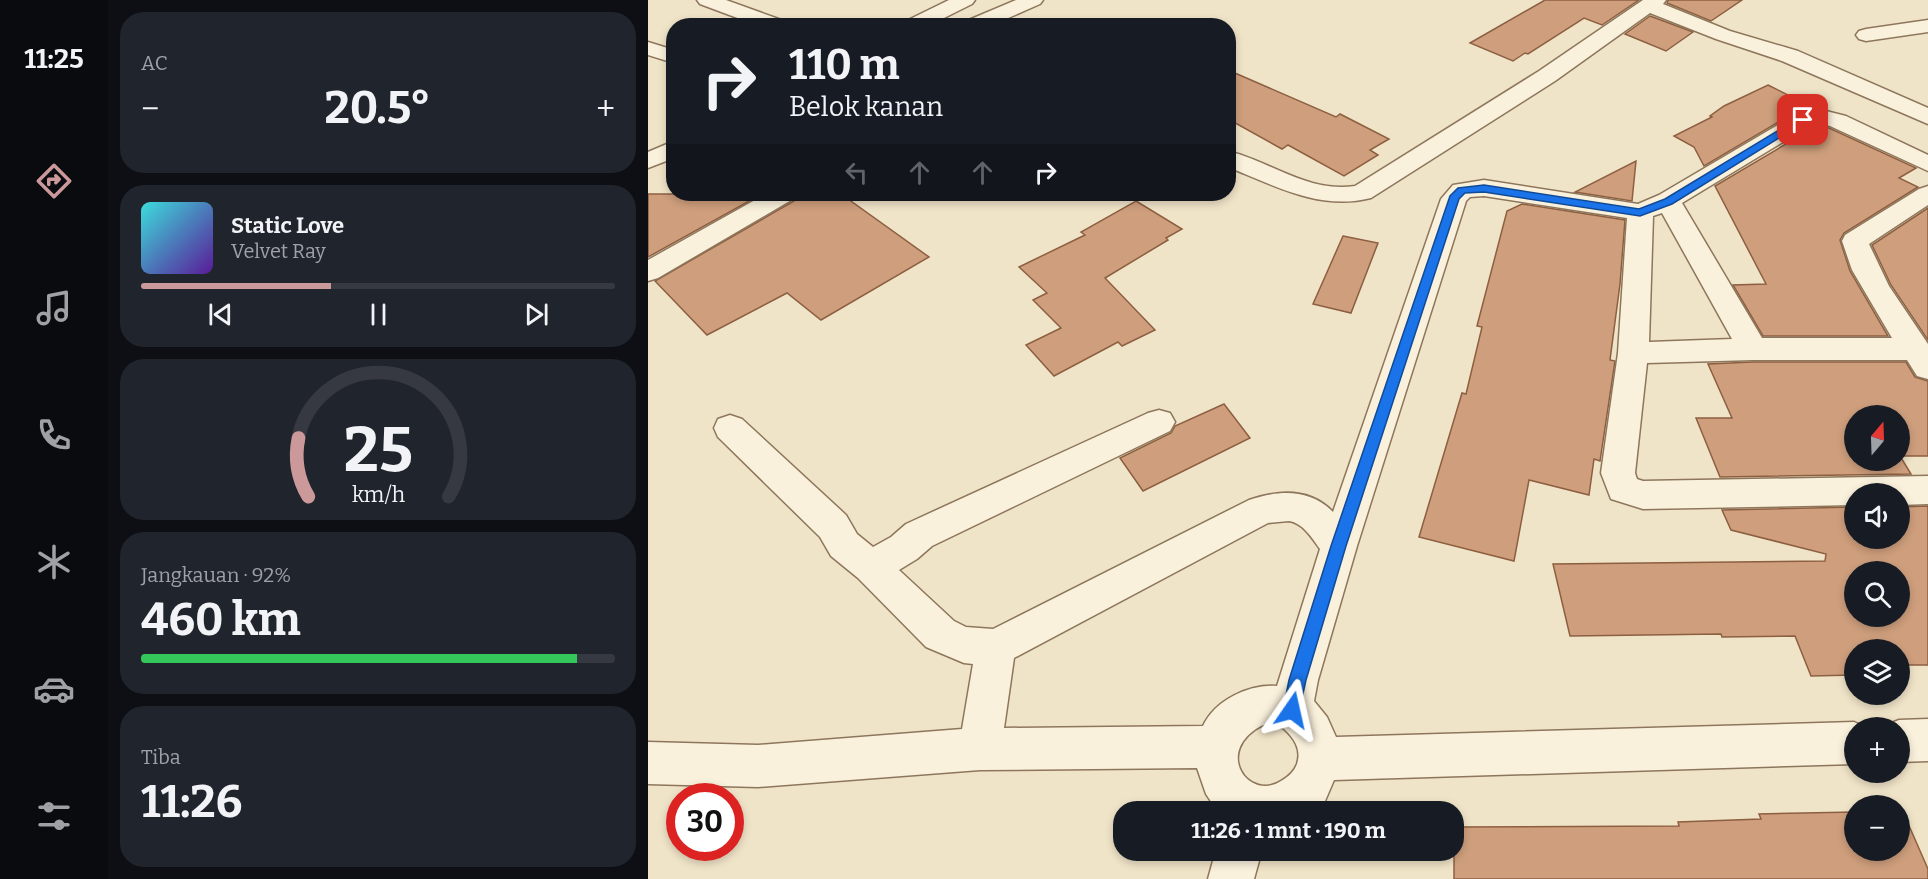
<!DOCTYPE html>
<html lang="id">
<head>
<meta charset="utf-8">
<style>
	:root { --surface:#171b24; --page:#20242c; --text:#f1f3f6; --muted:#9ea1a6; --line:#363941; --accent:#cc999b }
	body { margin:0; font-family:Bitter,serif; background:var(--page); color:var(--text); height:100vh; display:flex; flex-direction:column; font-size:22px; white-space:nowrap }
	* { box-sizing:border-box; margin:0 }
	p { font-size:20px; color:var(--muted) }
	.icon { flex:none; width:33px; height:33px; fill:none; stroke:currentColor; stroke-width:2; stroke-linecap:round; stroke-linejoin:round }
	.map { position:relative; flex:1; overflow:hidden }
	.drawer { display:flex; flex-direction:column; gap:12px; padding:12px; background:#0d0f14; width:540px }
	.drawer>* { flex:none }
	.hud { position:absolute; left:18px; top:18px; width:570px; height:183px; border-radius:24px; box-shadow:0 3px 9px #0003; background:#171b24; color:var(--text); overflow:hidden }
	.needle { width:39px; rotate:19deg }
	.tools { position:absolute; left:1196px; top:405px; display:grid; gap:12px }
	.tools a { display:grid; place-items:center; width:66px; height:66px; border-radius:50%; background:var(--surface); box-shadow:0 3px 9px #0003; font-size:30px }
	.speed { position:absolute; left:18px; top:783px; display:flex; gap:12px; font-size:30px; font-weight:700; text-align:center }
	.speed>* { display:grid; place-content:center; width:78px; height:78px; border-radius:50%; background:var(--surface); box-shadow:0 3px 9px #0003; line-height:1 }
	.speed .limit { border:9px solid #d22; background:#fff; color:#111 }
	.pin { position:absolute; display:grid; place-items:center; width:51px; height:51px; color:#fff; margin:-26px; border-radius:12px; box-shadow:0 3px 9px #0006 }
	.me { position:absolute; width:66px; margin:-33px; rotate:11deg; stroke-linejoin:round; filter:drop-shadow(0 0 4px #0008) }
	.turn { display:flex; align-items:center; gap:21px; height:126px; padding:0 24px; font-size:27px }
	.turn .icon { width:78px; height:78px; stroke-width:2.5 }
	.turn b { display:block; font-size:42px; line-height:51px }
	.lanes { display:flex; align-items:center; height:57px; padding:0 24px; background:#0003; justify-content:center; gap:30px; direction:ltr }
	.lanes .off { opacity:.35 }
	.big { font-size:45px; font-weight:700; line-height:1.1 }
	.drawer .widget { flex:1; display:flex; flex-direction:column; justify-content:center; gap:9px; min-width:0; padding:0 21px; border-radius:24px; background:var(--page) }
	.drawer .dial { align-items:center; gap:0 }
	.dial svg { height:156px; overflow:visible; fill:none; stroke:var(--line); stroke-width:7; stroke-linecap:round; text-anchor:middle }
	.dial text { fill:var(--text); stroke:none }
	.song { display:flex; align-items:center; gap:18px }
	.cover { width:72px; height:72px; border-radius:9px; background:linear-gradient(135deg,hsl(180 70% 55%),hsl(270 70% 35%)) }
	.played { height:6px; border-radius:3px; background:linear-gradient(90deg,var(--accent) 40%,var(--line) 40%) }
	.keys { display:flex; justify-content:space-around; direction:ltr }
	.heat { display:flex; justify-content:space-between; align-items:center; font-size:33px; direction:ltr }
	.charge { height:9px; border-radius:4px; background:linear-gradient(90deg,#34c759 92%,var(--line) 0) }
	.trip { position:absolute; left:465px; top:801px; width:351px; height:60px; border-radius:24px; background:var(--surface); box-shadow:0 3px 9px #0003; font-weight:700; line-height:60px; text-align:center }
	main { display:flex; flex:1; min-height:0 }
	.dock { display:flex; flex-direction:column; width:108px; justify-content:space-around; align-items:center; background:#090b0e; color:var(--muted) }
	.dock .icon { width:42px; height:42px }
	.dock .current { color:var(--accent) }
	.dock b { font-size:27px; color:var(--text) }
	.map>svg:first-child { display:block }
	.building { fill:#cf9f7d; stroke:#8d5f41; stroke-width:1.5; fill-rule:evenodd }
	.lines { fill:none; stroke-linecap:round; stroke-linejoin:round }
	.minor-casing { stroke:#8d765c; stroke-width:3 }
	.minor { fill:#faf1dc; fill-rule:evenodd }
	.route { fill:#1a73e8; stroke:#114b97; stroke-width:1.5 }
</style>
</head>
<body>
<main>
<nav class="dock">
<b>11:25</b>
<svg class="icon current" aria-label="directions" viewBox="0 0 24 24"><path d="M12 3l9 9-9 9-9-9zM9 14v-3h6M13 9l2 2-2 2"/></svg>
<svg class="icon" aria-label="music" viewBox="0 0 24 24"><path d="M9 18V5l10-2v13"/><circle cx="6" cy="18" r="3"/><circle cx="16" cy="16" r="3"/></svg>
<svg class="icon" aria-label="phone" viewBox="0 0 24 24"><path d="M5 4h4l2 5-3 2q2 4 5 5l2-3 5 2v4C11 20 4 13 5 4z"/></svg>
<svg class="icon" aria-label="climate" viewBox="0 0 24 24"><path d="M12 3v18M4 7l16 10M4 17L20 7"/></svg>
<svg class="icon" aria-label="car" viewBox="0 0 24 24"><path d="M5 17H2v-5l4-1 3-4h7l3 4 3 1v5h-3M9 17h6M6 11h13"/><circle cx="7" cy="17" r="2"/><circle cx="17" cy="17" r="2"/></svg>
<svg class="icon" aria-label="filters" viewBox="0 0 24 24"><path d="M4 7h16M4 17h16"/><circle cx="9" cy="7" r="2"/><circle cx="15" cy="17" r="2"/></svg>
</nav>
<section class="drawer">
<div class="widget"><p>AC</p>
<div class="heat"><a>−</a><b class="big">20.5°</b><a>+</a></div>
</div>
<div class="widget">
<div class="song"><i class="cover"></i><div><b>Static Love</b><p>Velvet Ray</p></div></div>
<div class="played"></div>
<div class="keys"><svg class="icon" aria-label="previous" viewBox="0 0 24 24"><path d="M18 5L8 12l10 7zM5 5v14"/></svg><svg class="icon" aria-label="pause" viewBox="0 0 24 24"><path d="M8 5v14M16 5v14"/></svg><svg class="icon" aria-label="next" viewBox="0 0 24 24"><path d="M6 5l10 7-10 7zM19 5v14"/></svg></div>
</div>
<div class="widget dial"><svg viewBox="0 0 100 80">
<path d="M14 69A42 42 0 1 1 86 69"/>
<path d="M14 69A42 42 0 0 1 9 39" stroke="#cc999b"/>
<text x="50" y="56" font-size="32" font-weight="700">25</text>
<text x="50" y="72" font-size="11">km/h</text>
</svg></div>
<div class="widget"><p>Jangkauan · 92%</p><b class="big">460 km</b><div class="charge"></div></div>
<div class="widget"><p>Tiba</p><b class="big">11:26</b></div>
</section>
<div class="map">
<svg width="1280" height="879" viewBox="0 0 1280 879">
	<rect width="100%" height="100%" fill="#f0e4c8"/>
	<g class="building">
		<polygon points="897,0 991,0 954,25 936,18 880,54 877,53 865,61 822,43"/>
		<polygon points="1020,0 1094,0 1063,21 1019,3"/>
		<polygon points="1002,16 1045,32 1018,51 977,34"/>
		<polygon points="580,70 688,117 692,114 741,139 722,150 730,155 696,176 640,145 634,149 580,119"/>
		<polygon points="1120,85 1158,104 1152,107 1157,110 1146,113 1056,166 1046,147 1026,136 1064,117 1062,116 1076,106"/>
		<polygon points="1170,125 1181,128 1268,168 1251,178 1270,187 1196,233 1192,240 1202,271 1240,336 1115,336 1085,285 1118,284 1067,186"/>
		<polygon points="988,161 984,201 927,192"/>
		<polygon points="0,194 114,194 0,257"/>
		<polygon points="151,194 193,194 281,257 173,320 139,293 59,335 7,281 146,201"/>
		<polygon points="488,201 534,229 518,238 520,240 457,278 507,330 474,346 470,342 406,376 378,345 413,328 385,300 399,293 371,267 437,235 433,232"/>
		<polygon points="874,204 977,220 972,284 962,360 967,361 952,461 946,459 941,495 881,480 866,561 771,537 814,393 818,394 834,327 829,326 859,211"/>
		<polygon points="1280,208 1280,340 1243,285 1224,245"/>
		<polygon points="695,236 730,243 703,313 665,304"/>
		<path d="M1105,362H1258L1267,377L1280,381V456H1252L1263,474L1072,477L1048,418H1084L1060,364ZM1206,416H1251V460H1206Z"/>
		<polygon points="576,404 602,438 495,491 472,458 523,433 527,426"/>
		<path d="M1280,506V665H1251V650H1206V675L1163,676L1147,636L1074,637L1073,634L922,636L905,564L1177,561L1178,554L1083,530L1074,510L1206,507V538H1251V507ZM1206,572H1251V616H1206Z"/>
		<polygon points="1206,812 1206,850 1251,850 1251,812 1255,812 1280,869 1280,879 806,879 806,827 1031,826 1030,822 1113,819 1111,814"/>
	</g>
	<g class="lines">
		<defs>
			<g id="minor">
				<polygon points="49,0 78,0 139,22 142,26 111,26 52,4"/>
				<polygon points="301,0 327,0 324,4 280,26 253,26 256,22"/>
				<polygon points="368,0 395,0 392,4 342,26 313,26 316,22"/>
				<path d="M995,0H1018L1015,4L1082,31L1150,51L1280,108V124L1134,61L1068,39L1002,13L907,81L723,198C672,211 627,186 580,167V151C624,162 660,193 707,186L891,71Z"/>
				<polygon points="1280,20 1280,32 1218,41 1211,39 1208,35 1211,31 1218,29"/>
				<polygon points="0,42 26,50 26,63 0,55"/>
				<path d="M1170,109L1198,116L1280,155V171L1182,126L1170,123L1163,125L1034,203L1114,338H1244L1204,270L1194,241L1197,235L1271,189L1280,186V205L1221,244L1241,286L1280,344V379L1269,376L1259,360H1105L999,363L987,473L989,479L995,481L1280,476V504L1251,505V494H1206V505L995,509L963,499L953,473L970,353L979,218L836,196L822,197L818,201L709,546L670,680L666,701L679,717L688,737L1206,722L1219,728H1206V764L686,780L677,801L666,812H570L558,794L549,768L332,770L110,787L0,784V742L110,745L314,729L325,664L316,663L278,647L210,578L183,556L172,537L70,437L66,428L70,419L82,415L94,419L198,515L209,534L225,547L243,537L258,524L500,413L511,410L522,413L527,422L522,431L284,546L269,559L251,570L306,621L318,627L345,629L601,500C630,490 662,488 685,512L793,199L805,185L836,180L990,204L1011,195L1147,115ZM1014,213L1084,339L1001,342L1005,216ZM641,521C655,523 664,538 672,549L629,686C601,684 567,700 555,726L356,728L366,658L620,523ZM615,725L635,728C646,738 654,749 649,764C646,772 640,777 633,781C601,802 564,751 615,725Z"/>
				<polygon points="26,141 26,158 0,168 0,152"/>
				<polygon points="118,194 149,194 145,199 10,278 0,281 0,260"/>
				<polygon points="1280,719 1280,761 1251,762 1251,728 1236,726 1251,720"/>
				<polygon points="568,850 614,850 606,879 560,879"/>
			</g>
		</defs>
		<use href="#minor" class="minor-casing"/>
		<use href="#minor" class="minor"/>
	</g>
	<polygon class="route" points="1151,118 1160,120 1024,204 992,216 836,192 817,193 811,199 698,546 658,680 650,716 644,718 638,716 635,710 641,680 683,546 802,196 810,188 836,185 991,209 1017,199"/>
</svg>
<div class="tools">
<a><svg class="needle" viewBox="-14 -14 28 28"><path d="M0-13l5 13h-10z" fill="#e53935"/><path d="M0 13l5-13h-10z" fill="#9ea1a6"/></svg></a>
<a><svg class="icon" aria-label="sound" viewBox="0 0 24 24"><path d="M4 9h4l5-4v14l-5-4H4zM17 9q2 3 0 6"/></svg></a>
<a><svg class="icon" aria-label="search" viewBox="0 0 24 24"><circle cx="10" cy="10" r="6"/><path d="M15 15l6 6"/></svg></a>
<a><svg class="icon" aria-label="layers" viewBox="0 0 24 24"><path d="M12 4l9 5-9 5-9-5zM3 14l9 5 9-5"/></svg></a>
<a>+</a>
<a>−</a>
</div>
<div class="speed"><div class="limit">30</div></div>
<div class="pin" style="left:1155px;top:120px;background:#d93025"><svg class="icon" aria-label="arrive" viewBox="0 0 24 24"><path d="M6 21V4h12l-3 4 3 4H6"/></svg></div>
<svg class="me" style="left:644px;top:710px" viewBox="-20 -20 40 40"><path d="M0-17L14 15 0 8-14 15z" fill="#1a73e8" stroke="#fff" stroke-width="4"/></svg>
<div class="trip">11:26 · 1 mnt · 190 m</div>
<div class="hud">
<div class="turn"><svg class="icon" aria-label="right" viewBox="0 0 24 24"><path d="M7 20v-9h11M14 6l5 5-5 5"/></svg><div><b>110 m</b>Belok kanan</div></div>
<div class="lanes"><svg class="icon off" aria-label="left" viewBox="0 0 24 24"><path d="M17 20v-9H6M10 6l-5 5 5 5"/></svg><svg class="icon off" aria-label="ahead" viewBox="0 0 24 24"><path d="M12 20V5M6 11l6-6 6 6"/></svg><svg class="icon off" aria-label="ahead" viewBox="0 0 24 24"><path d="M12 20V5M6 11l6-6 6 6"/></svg><svg class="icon" aria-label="right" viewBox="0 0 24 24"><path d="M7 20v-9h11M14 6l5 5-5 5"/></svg></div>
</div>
</div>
</main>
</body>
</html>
